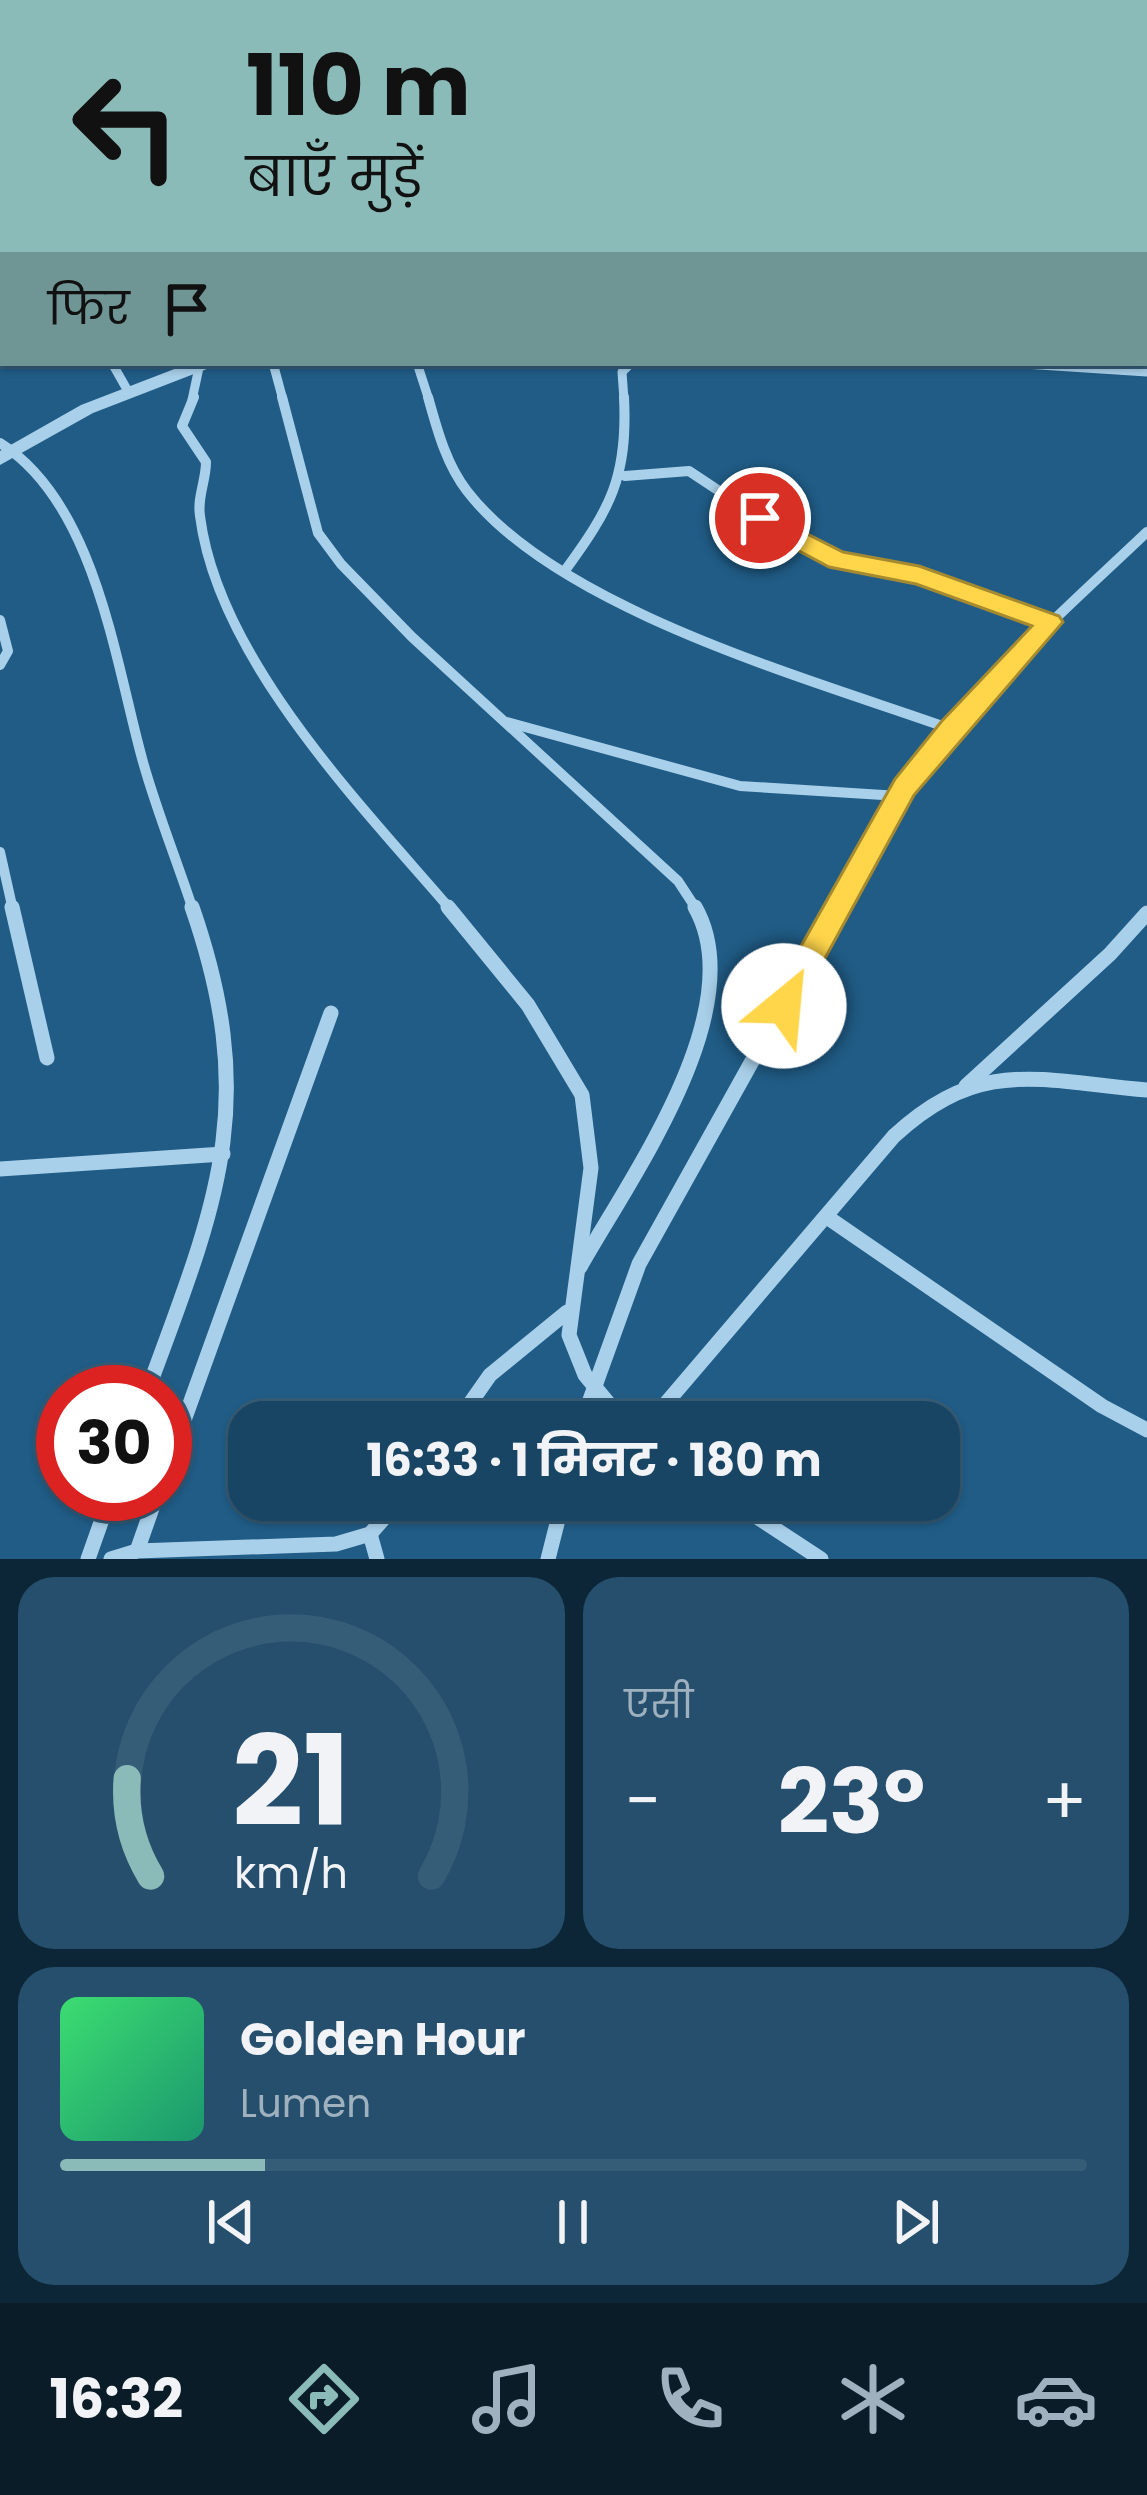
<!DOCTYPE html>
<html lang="hi">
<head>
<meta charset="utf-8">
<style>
	:root { --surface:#184564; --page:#254f6d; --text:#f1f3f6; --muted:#9fb1bf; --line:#365d78; --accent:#8bbbb9 }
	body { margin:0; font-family:Poppins,"Noto Sans Devanagari",sans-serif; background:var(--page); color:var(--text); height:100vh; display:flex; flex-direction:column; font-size:45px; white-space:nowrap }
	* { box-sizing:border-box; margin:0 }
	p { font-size:39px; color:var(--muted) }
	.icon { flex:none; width:66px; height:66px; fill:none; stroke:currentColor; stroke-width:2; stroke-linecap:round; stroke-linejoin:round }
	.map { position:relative; height:1559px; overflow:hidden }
	.side { display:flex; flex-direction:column; gap:18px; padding:18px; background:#0d2637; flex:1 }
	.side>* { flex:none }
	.hud { position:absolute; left:0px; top:0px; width:1149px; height:366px; box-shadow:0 3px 9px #0004,0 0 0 3px var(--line); background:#8bbbb9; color:#111; overflow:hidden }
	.speed { position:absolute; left:36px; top:1365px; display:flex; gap:24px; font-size:60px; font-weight:700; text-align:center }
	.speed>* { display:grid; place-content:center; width:156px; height:156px; border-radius:50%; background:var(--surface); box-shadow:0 3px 9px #0004,0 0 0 3px var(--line); line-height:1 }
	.speed .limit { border:18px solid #d22; background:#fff; color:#111 }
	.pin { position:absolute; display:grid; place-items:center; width:102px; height:102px; color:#fff; margin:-51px; border:6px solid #fff; border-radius:50%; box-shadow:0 3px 12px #0007 }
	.me { position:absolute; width:132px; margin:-66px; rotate:28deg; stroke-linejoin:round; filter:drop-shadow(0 0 9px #0008) }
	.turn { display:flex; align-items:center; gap:42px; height:252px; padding:0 48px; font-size:54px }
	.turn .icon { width:156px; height:156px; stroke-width:2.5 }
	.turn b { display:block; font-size:84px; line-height:102px }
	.then { display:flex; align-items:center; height:114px; padding:0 48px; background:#0003; gap:24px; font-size:45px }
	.big { font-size:90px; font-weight:700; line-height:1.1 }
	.side .tile { flex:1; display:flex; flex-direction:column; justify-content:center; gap:18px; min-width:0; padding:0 42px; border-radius:36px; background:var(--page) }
	.side .dial { align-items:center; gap:0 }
	.dial svg { height:312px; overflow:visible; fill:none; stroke:var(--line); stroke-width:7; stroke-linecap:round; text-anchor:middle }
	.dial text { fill:var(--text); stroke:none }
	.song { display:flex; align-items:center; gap:36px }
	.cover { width:144px; height:144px; border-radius:18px; background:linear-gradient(135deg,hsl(140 70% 55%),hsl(160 70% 35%)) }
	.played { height:12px; border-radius:6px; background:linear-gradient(90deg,var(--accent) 20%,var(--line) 20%) }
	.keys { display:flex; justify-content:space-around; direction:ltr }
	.heat { display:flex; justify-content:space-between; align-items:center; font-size:66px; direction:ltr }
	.side .tiles { flex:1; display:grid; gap:18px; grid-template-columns:1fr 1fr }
	.tile:last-child { grid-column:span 2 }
	.trip { position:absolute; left:228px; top:1401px; width:732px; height:120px; border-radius:36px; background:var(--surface); box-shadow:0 3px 9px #0004,0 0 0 3px var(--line); font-weight:700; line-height:120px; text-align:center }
	.menu { display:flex; height:192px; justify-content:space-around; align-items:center; background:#0a1c28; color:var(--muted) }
	.menu .icon { width:84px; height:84px }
	.menu .on { color:var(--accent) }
	.menu b { font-size:54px; color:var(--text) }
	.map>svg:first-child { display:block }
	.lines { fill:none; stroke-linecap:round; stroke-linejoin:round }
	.minor-far2 { stroke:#a9d0ea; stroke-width:9 }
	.minor-far1 { stroke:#a9d0ea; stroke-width:10 }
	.minor { stroke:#a9d0ea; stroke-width:15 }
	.tertiary { fill:#a9d0ea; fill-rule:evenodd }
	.route { fill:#ffd54a; stroke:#a68a30; stroke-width:3 }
</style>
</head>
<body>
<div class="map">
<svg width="1147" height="1559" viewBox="0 0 1147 1559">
	<rect width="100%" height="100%" fill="#205c86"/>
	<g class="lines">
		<g class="minor-far2">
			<polyline points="1088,0 1093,3"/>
			<polyline points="767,3 791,0"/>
			<polyline points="112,363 129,393"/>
			<polyline points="273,363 283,400"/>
			<polyline points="417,363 429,400"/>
			<polyline points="1010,363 1147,372"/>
			<polyline points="192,400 200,363"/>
			<polyline points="624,400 622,372 631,363"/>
		</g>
		<g class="minor-far1">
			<path d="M194,397L182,426L206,462C206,481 197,497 200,516C218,659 361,805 451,910"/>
			<polyline points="282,397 318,533 341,564 412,637 678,881 697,910"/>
			<path d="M428,397C437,429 446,464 467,491C559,610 811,679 951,729"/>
			<path d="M0,443C96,503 115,662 143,762C157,812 177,861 193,910"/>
			<polyline points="625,476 689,471 781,532 838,560 919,575 1050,622"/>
			<path d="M564,572C610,509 628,478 624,397"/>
			<polyline points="0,620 8,651 0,665"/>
			<polyline points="507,722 740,786 899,796"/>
			<polyline points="0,852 13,910"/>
			<path d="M837,910C859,870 879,826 904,788C964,698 1068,607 1147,532"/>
		</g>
		<g class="minor">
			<polyline points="12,907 47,1058"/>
			<polyline points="448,907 528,1005 582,1095 591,1168 569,1335 585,1375 624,1422"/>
			<polyline points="966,1086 1110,954 1147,913"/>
			<polyline points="0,1169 223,1154"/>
			<polyline points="827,1217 1102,1406 1147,1430"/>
			<path d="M580,1267C630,1178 753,1009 695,907"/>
			<path d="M147,1392C216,1205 261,1106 192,907"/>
			<polyline points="457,1422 490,1375 567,1312"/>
			<polyline points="582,1422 639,1264 838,907"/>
			<path d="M650,1422L894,1136C981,1056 1040,1081 1147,1090"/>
			<polyline points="165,1473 331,1013"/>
			<polyline points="731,1500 821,1559"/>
			<polyline points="370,1534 377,1559"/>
			<polyline points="137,1551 157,1494"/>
			<polyline points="88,1559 111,1494"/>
			<polyline points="111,1559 137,1551 336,1544 370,1534 400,1500"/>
			<polyline points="548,1559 563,1500"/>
		</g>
		<g class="tertiary">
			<polygon points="63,0 88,0 91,3 66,3"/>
			<rect x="1146" y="80" width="1" height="8"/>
			<polygon points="190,363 215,363 212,367 93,413 0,465 0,451 81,405"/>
		</g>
	</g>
	<polygon class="route" points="760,510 843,552 919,566 1059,616 1063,622 914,795 794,1015 784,1019 773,1015 769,1006 773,996 895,779 941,722 1032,626 916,584 829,567 751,525 748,518"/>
</svg>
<div class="speed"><div class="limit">30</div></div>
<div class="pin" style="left:760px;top:518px;background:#d93025"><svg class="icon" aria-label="arrive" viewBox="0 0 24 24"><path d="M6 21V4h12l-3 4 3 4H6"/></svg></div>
<svg class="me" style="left:784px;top:1006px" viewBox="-20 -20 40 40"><circle r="19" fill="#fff"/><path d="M0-13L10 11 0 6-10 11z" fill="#ffd54a"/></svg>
<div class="trip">16:33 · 1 मिनट · 180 m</div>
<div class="hud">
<div class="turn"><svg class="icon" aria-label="left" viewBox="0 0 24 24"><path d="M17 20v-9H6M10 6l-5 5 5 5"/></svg><div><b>110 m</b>बाएँ मुड़ें</div></div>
<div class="then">फिर<svg class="icon" aria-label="arrive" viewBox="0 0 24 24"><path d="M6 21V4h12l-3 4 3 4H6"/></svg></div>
</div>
</div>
<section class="side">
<div class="tiles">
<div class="tile dial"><svg viewBox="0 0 100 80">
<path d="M14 69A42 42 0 1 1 86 69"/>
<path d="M14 69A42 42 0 0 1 8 44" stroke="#8bbbb9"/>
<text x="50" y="56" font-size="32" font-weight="700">21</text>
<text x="50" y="72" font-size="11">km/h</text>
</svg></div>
<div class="tile"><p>एसी</p>
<div class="heat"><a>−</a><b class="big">23°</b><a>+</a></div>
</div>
<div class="tile">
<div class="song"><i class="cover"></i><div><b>Golden Hour</b><p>Lumen</p></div></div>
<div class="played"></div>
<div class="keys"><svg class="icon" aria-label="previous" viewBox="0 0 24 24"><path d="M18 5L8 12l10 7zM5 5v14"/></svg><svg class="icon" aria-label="pause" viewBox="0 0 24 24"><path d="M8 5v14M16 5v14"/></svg><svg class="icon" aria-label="next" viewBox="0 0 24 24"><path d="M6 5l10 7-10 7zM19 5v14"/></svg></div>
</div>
</div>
</section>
<nav class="menu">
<b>16:32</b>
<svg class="icon on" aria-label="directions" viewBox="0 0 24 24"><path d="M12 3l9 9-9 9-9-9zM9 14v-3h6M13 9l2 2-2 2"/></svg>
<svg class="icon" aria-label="music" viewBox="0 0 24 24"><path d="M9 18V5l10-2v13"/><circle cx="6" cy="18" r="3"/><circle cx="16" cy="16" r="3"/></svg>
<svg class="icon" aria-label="phone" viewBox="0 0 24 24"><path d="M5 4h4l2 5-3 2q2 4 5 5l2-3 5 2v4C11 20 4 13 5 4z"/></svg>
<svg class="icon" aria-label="climate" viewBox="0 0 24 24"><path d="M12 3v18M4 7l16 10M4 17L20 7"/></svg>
<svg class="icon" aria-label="car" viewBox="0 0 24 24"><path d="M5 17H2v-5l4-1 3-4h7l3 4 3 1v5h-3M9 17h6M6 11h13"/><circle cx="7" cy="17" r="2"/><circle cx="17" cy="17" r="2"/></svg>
</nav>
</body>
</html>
